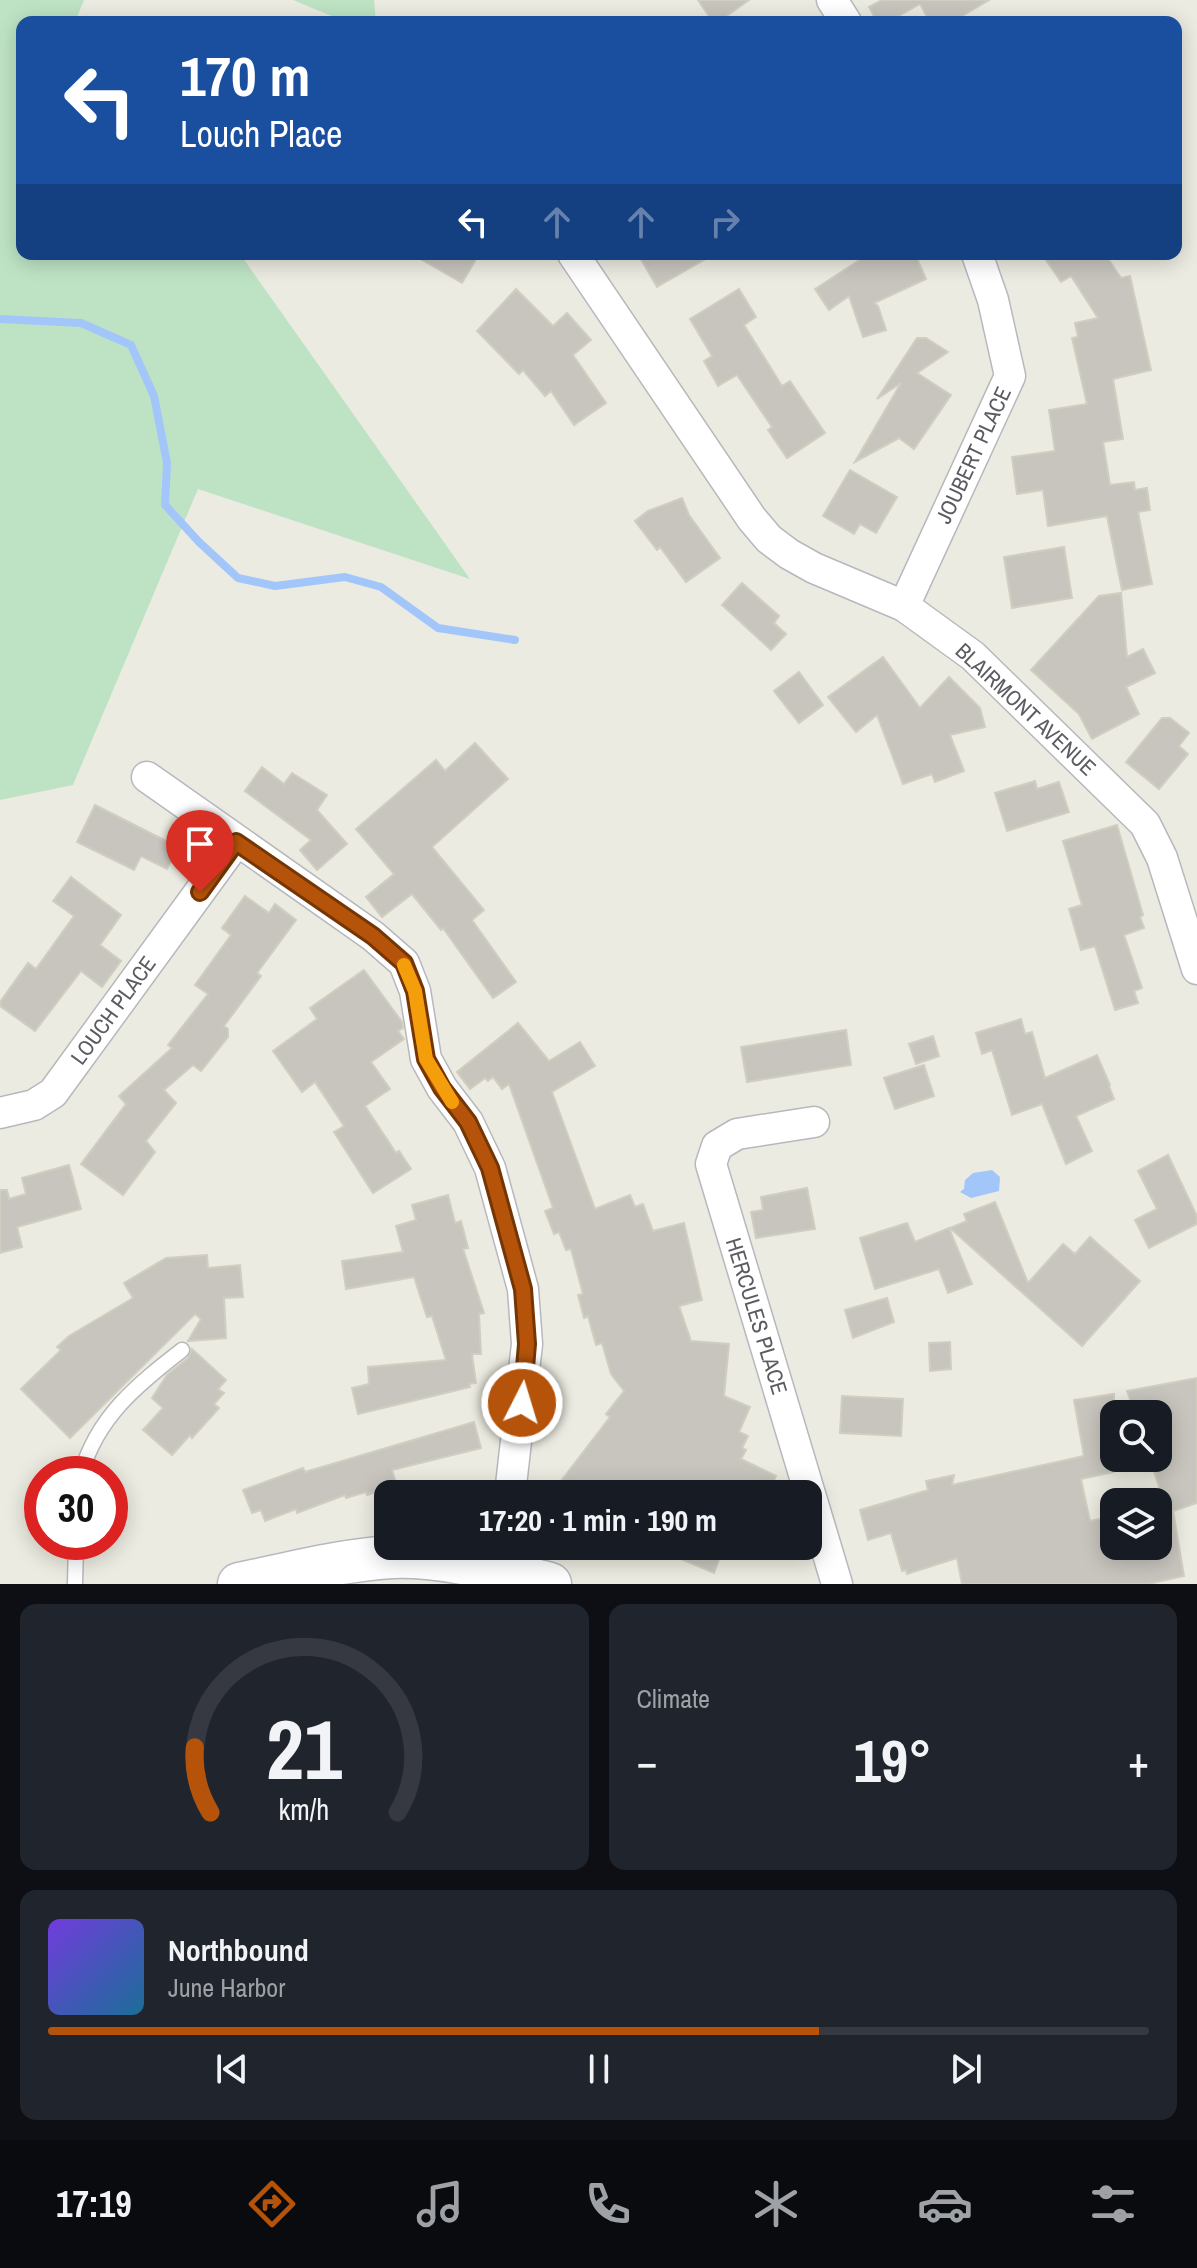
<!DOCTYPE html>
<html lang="en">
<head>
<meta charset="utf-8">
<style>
	:root { --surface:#171b24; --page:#20242c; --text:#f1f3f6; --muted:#9ea1a6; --line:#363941; --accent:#b45309 }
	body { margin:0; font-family:"Archivo Narrow",sans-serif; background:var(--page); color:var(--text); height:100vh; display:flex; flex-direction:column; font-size:30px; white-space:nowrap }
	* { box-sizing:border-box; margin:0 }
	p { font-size:26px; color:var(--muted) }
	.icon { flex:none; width:44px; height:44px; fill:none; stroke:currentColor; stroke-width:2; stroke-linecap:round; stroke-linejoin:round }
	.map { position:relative; height:1584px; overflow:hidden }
	.side { display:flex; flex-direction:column; gap:20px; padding:20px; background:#0d0f14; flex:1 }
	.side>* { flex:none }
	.banner { position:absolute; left:16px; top:16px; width:1166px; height:244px; border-radius:16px; box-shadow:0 4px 20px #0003; background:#1a4fa0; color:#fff; overflow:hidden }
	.fabs { position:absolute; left:1100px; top:1400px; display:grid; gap:16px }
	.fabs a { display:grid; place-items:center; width:72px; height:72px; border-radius:16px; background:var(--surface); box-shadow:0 4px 20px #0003; font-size:40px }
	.speed { position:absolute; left:24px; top:1456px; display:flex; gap:16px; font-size:40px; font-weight:700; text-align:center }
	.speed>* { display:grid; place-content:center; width:104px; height:104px; border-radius:50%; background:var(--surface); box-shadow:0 4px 20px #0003; line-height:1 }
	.speed .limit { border:12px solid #d22; background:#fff; color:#111 }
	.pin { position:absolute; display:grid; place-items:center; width:68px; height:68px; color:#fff; margin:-82px -34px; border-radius:50% 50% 50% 0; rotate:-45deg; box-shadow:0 0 8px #0007 }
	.pin .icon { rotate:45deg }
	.me { position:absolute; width:88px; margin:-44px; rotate:5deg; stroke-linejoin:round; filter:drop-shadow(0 0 6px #0008) }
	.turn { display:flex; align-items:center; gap:28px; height:168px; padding:0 32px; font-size:36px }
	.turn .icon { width:104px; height:104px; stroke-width:2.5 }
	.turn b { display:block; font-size:56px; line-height:68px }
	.lanes { display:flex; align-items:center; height:76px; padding:0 32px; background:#0003; justify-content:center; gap:40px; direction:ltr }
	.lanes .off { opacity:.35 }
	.big { font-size:60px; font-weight:800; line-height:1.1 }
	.side .card { flex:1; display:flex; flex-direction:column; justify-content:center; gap:12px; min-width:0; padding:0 28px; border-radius:16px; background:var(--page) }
	.side .dial { align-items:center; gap:0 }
	.dial svg { height:208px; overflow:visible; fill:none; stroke:var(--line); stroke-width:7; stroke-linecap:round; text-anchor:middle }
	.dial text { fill:var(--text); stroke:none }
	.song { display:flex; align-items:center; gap:24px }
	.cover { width:96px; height:96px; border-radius:12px; background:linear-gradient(135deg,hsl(260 70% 55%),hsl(200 70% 35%)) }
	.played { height:8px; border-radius:4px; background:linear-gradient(90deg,var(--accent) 70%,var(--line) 70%) }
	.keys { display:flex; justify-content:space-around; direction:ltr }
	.heat { display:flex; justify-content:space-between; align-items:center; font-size:44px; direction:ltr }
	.side .tiles { flex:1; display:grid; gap:20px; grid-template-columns:1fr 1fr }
	.card:last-child { grid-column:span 2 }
	.trip { position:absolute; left:374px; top:1480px; width:448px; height:80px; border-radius:16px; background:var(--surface); box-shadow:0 4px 20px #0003; font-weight:800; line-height:80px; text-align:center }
	.dock { display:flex; height:128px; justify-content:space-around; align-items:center; background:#090b0e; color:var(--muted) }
	.dock .icon { width:56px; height:56px }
	.dock .selected { color:var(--accent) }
	.dock b { font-size:36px; color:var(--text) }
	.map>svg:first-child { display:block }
	.green { fill:#bee3c4 }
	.water { fill:#a3c6fa }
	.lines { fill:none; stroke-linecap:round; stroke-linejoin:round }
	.stream { stroke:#a3c6fa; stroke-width:8 }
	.building { fill:#c8c5be; stroke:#d0cec0; stroke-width:2 }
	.service-casing { stroke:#b7b8bd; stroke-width:17 }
	.minor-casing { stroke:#b7b8bd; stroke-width:33 }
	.secondary-casing { stroke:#b7b9bf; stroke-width:45 }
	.service { stroke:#fff; stroke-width:14 }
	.minor { stroke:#fff; stroke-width:30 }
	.secondary { stroke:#fff; stroke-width:42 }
	.route-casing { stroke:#753606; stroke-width:20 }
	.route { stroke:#b45309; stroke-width:14 }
	.slow { stroke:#f59e0b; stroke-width:14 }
	.labels { text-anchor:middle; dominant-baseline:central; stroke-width:6; stroke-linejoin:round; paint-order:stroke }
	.street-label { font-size:22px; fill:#5a5c61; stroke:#fff }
</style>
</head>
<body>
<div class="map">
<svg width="1197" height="1584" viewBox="0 0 1197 1584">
	<rect width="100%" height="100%" fill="#ecebe1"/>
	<g class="green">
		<polygon points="0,0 84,0 75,22 22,22 22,254 240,254 470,579 198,489 73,785 0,800"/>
		<polygon points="293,0 374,0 376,22 346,22"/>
	</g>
	<polygon class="water" points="992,1170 1000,1177 999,1191 971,1198 960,1192 964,1189 965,1180 973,1173"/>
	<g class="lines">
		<polyline class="stream" points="0,319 81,323 131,345 154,396 167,463 165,505 199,542 238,578 275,586 345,577 381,587 438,628 515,640"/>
	</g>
	<g class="building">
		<polygon points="698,0 749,0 718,22 713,22"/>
		<polygon points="882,0 989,0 952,22 930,22 920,4 888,22 877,22 869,7"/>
		<polygon points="412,254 479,254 462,283"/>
		<polygon points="638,254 714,254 657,287"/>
		<polygon points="869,254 915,254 926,279 874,303 878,306 886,330 863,337 849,296 829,310 815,289"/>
		<polygon points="1042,254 1105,254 1121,278 1130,276 1151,370 1113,379 1123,439 1103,442 1110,485 1134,482 1135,490 1147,488 1150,510 1138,512 1152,584 1122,590 1107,516 1048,526 1043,490 1017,494 1012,457 1055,451 1049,410 1087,404 1072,338 1078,337 1075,323 1098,318 1071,276 1061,282"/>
		<polygon points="516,289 553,326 567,313 591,340 573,355 606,403 574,425 551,391 545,396 523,370 519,374 477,331"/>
		<polygon points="739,289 756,317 744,325 782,386 790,381 825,433 787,458 768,430 772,427 737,375 718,386 704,361 712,356 690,319"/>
		<polygon points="917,338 926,338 948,352 917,373 951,395 914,449 899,438 855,462 901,383 877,399"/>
		<polygon points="850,470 897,497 876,533 860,524 854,534 823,516"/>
		<polygon points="682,498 689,515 720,558 686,582 660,547 657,550 635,521 648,511"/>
		<polygon points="1064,547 1072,598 1012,608 1004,557"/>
		<polygon points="742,583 779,616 774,623 786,634 771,650 722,605"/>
		<polygon points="1121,593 1127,657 1143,649 1155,673 1126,687 1139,714 1092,739 1079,714 1031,670 1099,596"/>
		<polygon points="883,657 920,708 949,677 980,708 985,727 950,735 964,771 935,782 932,774 903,784 877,715 856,732 828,697"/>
		<polygon points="799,672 823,705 799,723 774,691"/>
		<polygon points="1162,718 1170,718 1189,733 1179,746 1188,754 1159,789 1126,762"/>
		<polygon points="475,743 508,779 432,847 484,910 472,920 516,982 493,998 443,928 441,930 412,894 382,917 366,897 394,874 356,829 436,760 445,771"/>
		<polygon points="262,767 284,784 292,773 327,795 317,810 347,844 317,870 300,850 311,840 245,791"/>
		<polygon points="1035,781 1037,789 1059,782 1069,812 1007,831 995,793"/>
		<polygon points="95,805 178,847 167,869 141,856 134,870 77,842"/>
		<polygon points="1117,825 1143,915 1140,917 1144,928 1124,935 1142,988 1134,991 1138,1003 1115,1010 1095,946 1081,950 1069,909 1082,905 1063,841"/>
		<polygon points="71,877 121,915 100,945 121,961 102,987 81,971 35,1031 0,1006 0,1002 28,963 36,969 74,916 53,901"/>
		<polygon points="245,896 269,913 275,904 296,920 257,973 261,976 224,1026 228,1029 228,1037 201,1071 193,1065 164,1090 176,1103 146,1141 155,1152 123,1195 81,1164 126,1104 119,1096 172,1048 168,1045 208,994 195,985 231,935 222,928"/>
		<polygon points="364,970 402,1022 403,1028 398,1031 404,1039 371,1062 390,1089 365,1106 396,1153 399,1151 411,1169 373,1193 334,1132 344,1126 315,1082 302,1092 273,1051 317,1019 310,1008"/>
		<polygon points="1021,1019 1025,1034 1032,1032 1045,1078 1097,1055 1110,1085 1109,1086 1114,1099 1076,1116 1092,1151 1066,1164 1042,1104 1012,1115 992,1050 982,1054 976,1033"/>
		<polygon points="518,1023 549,1061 580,1042 595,1066 552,1092 595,1209 630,1195 635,1207 643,1204 653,1231 684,1223 702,1300 679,1306 691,1341 729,1344 724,1396 750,1407 739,1432 748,1436 742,1448 746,1450 741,1459 776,1476 768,1494 563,1494 567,1483 561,1481 610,1417 606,1414 624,1391 611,1374 602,1343 596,1345 588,1316 584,1318 578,1295 583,1294 571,1249 566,1250 559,1232 554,1234 545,1211 553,1208 509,1084 502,1089 493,1077 488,1081 485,1078 470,1089 457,1072"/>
		<polygon points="846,1030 851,1065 747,1082 741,1047"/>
		<polygon points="933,1036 939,1056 916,1064 909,1044"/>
		<polygon points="924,1065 934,1096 895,1109 884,1078"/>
		<polygon points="1168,1155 1197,1216 1197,1224 1149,1248 1135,1220 1157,1209 1138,1171"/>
		<polygon points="69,1165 81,1209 17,1227 22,1247 0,1253 0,1190 7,1190 9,1199 26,1194 22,1178"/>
		<polygon points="807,1188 815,1229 756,1238 751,1212 763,1210 761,1197"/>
		<polygon points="448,1195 455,1223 461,1221 468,1248 463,1249 484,1313 479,1314 481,1354 472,1354 476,1383 469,1384 470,1387 358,1414 352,1388 369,1384 368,1367 446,1360 432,1316 427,1317 414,1277 346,1289 342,1261 403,1252 396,1226 416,1220 412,1205"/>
		<polygon points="995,1202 1028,1283 1063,1244 1075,1254 1090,1237 1140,1281 1082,1346 950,1228 967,1221 964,1214"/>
		<polygon points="907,1223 915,1242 949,1228 972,1284 948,1293 939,1269 875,1289 860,1238"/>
		<polygon points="207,1255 208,1268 240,1265 243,1297 224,1298 226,1338 188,1341 201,1319 195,1314 70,1438 21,1389 61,1350 57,1347 69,1336 133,1298 124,1283 166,1258"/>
		<polygon points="887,1298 894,1322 853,1338 845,1310"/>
		<polygon points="950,1342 951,1369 930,1371 929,1343"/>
		<polygon points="192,1349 226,1380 218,1389 224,1393 214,1404 219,1408 192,1438 190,1435 172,1455 143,1430 163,1408 152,1398 167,1375 188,1358"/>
		<polygon points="1197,1378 1197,1503 1173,1511 1184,1576 1148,1584 962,1584 957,1558 907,1574 906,1570 902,1571 891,1533 868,1540 860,1510 928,1490 926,1481 954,1475 952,1485 1084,1456 1074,1400 1114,1394 1114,1472 1081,1479 1090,1521 1114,1516 1114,1546 1158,1546 1156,1492 1160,1490 1152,1465 1158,1462 1158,1414 1135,1414 1127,1391"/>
		<polygon points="842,1396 903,1399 901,1436 840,1433"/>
		<polygon points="474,1422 481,1448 392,1470 397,1486 367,1495 366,1492 346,1498 345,1495 297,1513 296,1509 265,1521 261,1510 252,1513 243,1490 303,1468 305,1472"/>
		<polygon points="650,1546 724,1546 714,1573"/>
	</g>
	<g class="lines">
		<defs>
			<g id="service">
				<path d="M81,1474C97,1417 137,1385 182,1350"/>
				<polyline points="75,1584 76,1542"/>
			</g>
			<g id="minor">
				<polyline points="832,0 846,22"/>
				<polyline points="573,254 752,519 769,539 789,554 814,568 904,606 973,656 1145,824 1162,858 1197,969"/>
				<polyline points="904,606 1010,376 993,300 977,254"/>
				<polyline points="147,777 373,936 404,963 415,991 426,1059 442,1088 468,1122 490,1168 523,1289 527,1344 510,1494"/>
				<polyline points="0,1113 34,1105 53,1093 236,842"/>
				<polyline points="814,1122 737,1134 717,1146 711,1164 837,1584"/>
			</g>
			<path id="secondary" d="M239,1584C289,1574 341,1560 392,1557C445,1555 499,1571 550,1584"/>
		</defs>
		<use href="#service" class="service-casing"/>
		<use href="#minor" class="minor-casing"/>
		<use href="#secondary" class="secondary-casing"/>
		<use href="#service" class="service"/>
		<use href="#minor" class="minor"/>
		<use href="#secondary" class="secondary"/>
	</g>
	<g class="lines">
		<defs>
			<polyline id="route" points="200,892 236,842 373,936 404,963 415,991 426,1059 442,1088 468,1122 490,1168 523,1289 527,1344 522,1403"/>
		</defs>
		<use href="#route" class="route-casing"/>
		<use href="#route" class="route"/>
		<polyline class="slow" points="404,965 415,991 426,1059 452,1102"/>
	</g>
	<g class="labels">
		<g class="street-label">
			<text transform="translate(973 455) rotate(-65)">JOUBERT PLACE</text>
			<text transform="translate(1026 709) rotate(43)">BLAIRMONT AVENUE</text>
			<text transform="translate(113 1010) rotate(-54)">LOUCH PLACE</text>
			<text transform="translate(757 1316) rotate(73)">HERCULES PLACE</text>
		</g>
	</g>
</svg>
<div class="fabs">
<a><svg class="icon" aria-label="search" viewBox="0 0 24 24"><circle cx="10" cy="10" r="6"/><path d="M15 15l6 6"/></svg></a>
<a><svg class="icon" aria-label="layers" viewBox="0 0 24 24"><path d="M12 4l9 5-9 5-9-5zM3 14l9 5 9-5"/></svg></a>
</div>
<div class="speed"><div class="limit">30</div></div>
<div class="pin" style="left:200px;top:892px;background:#d93025"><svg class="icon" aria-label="arrive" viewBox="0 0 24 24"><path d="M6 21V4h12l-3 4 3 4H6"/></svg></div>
<svg class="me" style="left:522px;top:1403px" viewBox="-20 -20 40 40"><circle r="17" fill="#b45309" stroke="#fff" stroke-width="3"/><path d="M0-11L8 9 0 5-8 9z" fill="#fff"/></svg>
<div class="trip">17:20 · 1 min · 190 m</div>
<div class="banner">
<div class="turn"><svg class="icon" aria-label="left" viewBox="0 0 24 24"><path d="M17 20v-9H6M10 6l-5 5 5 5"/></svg><div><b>170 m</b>Louch Place</div></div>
<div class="lanes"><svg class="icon" aria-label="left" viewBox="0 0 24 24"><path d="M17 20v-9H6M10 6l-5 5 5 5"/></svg><svg class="icon off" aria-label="ahead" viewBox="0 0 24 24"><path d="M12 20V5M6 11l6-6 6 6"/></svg><svg class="icon off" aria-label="ahead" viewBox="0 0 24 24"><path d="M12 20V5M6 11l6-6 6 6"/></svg><svg class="icon off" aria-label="right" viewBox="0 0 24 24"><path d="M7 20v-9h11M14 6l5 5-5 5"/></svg></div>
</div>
</div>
<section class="side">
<div class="tiles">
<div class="card dial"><svg viewBox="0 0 100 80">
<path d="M14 69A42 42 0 1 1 86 69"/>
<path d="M14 69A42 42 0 0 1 8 44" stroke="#b45309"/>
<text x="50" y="56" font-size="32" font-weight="700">21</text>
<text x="50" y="72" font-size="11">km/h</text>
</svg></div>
<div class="card"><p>Climate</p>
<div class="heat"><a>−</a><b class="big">19°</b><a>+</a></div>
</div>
<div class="card">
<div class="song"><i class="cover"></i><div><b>Northbound</b><p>June Harbor</p></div></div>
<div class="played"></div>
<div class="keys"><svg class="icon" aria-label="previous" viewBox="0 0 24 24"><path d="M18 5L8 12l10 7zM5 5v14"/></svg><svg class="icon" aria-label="pause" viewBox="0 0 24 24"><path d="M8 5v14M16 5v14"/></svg><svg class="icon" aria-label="next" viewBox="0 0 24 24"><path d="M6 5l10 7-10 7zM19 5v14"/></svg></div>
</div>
</div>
</section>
<nav class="dock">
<b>17:19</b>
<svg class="icon selected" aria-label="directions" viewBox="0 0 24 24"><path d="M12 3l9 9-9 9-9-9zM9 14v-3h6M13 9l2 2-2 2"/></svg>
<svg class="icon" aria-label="music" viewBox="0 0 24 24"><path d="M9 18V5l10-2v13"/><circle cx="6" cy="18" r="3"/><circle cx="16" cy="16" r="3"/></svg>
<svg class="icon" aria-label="phone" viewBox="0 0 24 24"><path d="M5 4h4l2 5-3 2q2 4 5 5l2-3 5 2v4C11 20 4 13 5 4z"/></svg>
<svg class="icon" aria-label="climate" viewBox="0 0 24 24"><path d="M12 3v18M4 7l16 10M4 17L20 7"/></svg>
<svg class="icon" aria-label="car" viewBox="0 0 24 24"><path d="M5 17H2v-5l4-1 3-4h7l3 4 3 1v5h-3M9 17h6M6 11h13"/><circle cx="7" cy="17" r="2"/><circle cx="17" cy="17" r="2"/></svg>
<svg class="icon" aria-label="filters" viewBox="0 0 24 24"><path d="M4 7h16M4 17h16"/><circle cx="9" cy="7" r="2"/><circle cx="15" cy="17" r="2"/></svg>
</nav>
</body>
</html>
